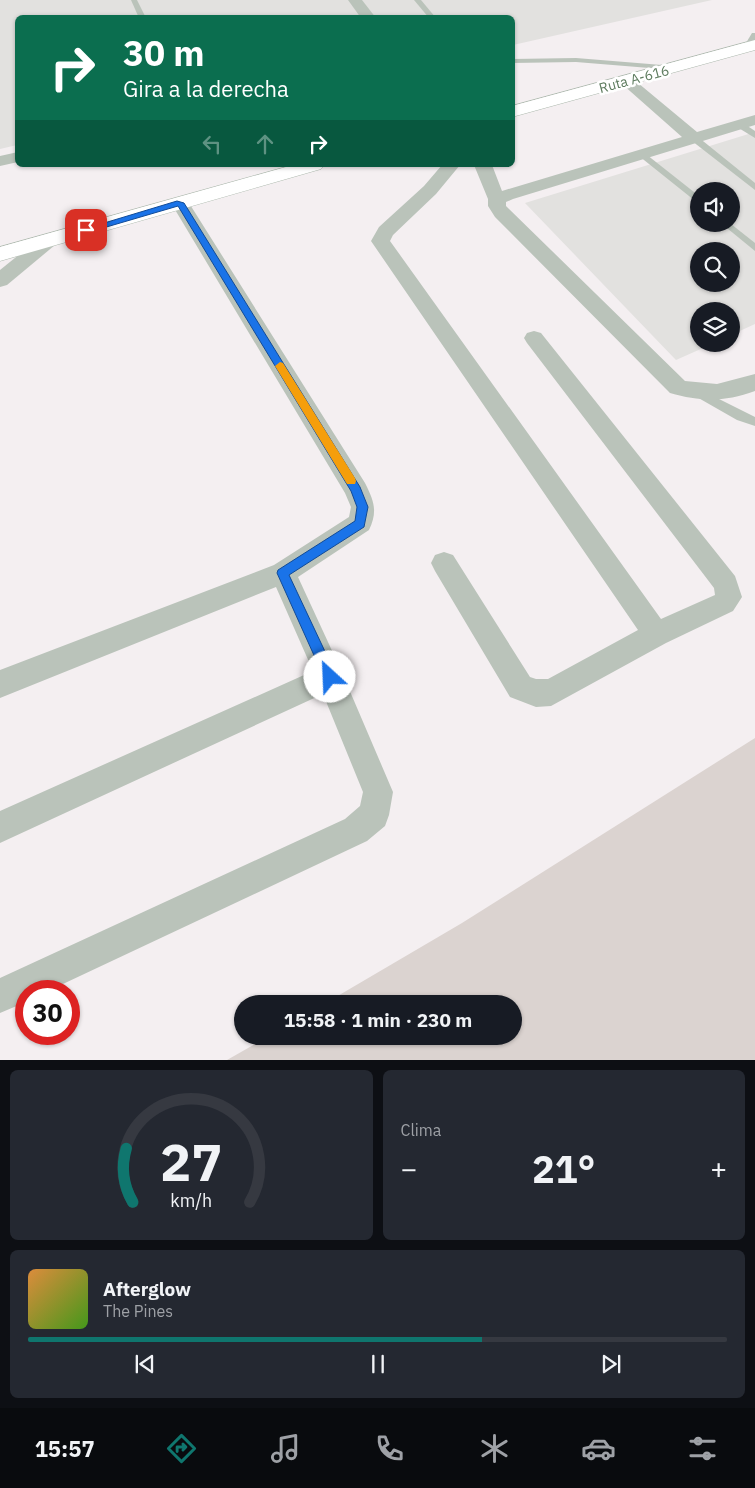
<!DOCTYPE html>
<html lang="es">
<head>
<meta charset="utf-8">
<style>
	:root { --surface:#171b24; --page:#242831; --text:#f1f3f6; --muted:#9ea1a6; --line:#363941; --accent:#0f766e }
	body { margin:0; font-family:"IBM Plex Sans",sans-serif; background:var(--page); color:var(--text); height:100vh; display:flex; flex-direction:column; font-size:19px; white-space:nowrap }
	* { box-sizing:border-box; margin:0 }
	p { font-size:16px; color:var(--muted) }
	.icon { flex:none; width:28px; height:28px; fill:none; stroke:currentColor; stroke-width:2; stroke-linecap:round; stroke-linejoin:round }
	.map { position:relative; height:1060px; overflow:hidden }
	.side { display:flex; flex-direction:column; gap:10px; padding:10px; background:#0d0f14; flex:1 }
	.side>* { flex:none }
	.guide { position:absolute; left:15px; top:15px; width:500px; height:152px; border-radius:8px; box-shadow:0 1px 4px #0004; background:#0b6e4f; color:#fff; overflow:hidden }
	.tools { position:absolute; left:690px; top:182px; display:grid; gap:10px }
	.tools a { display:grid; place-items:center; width:50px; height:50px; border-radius:50%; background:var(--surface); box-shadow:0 1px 4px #0004; font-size:25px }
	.speed { position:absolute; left:15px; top:980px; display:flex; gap:10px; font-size:25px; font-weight:700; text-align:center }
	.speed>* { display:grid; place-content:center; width:65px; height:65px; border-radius:50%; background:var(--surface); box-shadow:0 1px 4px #0004; line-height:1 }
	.speed .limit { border:8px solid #d22; background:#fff; color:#111 }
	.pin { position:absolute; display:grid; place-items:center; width:42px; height:42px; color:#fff; margin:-21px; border-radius:10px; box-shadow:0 2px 8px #0006 }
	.me { position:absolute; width:55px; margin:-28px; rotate:335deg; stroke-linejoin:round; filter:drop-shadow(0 0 4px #0008) }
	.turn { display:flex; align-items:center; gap:18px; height:105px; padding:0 25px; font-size:22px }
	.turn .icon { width:65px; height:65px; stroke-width:2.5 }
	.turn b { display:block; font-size:35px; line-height:42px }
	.lanes { display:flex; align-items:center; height:48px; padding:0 25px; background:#0003; justify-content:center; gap:25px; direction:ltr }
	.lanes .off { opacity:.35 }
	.big { font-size:38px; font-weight:700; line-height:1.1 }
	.side .tile { flex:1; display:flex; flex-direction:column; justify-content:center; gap:8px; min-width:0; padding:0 18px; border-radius:8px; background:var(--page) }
	.side .dial { align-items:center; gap:0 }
	.dial svg { height:130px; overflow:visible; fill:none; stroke:var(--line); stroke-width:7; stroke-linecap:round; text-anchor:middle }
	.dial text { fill:var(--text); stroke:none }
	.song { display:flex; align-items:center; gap:15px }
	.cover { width:60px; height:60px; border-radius:8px; background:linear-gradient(135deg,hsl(30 70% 55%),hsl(100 70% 35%)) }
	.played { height:5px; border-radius:2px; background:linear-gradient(90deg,var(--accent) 65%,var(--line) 65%) }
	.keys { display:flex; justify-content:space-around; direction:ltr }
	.heat { display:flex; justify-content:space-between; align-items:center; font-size:28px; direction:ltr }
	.side .tiles { flex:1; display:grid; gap:10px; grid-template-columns:1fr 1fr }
	.tile:last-child { grid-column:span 2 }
	.trip { position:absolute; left:234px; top:995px; width:288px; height:50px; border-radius:25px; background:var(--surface); box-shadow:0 1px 4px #0004; font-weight:700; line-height:50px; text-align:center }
	.tab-bar { display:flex; height:80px; justify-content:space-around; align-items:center; background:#090b0e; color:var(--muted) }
	.tab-bar .icon { width:35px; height:35px }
	.tab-bar .current { color:var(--accent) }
	.tab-bar b { font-size:22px; color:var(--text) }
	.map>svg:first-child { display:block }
	.built { fill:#e2e1df; fill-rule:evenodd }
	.green { fill:#dbd3d0 }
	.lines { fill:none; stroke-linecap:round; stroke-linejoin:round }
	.secondary-casing { stroke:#acb8ad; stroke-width:1 }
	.service { fill:#bac3ba; fill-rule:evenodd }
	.minor { fill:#bac3ba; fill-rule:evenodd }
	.secondary { fill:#fff; fill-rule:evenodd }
	.route { fill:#1a73e8; stroke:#114b97 }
	.slow { fill:#f59e0b }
	.labels { text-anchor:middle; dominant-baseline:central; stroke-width:5; stroke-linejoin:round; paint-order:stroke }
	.far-street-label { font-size:14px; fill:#5e7c5f; stroke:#fff }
</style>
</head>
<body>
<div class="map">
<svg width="755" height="1061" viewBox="0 0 755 1061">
	<rect width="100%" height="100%" fill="#f4eff1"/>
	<g class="built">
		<polygon points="0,0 712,0 513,45 512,18 18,18 17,145 0,149"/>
		<path d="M755,132V324L731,335V311H699V344H712L676,360L525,203ZM699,191H731V224H699ZM699,251H731V284H699Z"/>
	</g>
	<polygon class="green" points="755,738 755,1060 227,1060 269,1036 512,1036 512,1004 324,1004 462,923"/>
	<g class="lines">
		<defs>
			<g id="secondary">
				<polygon points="755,40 755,50 512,117 512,106"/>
				<polygon points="293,165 324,165 321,169 0,261 0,247"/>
			</g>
		</defs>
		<use href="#secondary" class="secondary-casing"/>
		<g class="service">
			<polygon points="131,0 137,0 146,18 139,18"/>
			<polygon points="414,0 421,0 436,18 429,18"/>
			<polygon points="752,33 755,33 755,41 750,50 744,50 743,48"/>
			<polygon points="576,58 674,66 678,68 674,70 576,62 512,63 512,59"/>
			<polygon points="737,123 743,123 755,131 755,138 737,127"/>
			<polygon points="692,137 698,137 755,183 755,190 692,141"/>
			<polygon points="642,151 699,196 699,204 639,156 639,152"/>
			<polygon points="722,224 731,224 755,243 755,251"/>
			<polygon points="699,389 755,417 755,426 737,420 695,396 693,393"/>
		</g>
		<g class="minor">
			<polygon points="348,0 362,0 376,18 361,18"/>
			<path d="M627,76L632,78L697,132L755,115V125L513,199L506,202V206L685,381L717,384L755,374V391C725,402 701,402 670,393L495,217L488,206V199L474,165H492L502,191L682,137L622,84L619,81L622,78Z"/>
			<polygon points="18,152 18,162 0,166 0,156"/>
			<polygon points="442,165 460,165 436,194 393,235 390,241 661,619 715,595 714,588 527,343 524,338 527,333 534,331 541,333 735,576 742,597 733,611 666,643 551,706 536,707 510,697 435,571 431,563 435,555 444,552 453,555 530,677 536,679 548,679 638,630 371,241 379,227 424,186"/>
			<path d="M180,197L186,199L189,203L365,483C374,501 378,511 369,530L298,577L340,668L393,792L389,815L385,826L367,841L48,991H26V1002L0,1013V978L345,819L360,806L363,792L323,694L0,843V811L313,671L276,587L0,698V670L274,565L349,517L351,507L345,493L171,203L174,199Z"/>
			<polygon points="48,235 55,237 57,241 55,245 7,285 0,287 0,270 41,237"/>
		</g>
		<use href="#secondary" class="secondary"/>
	</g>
	<polygon class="route" points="177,201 184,203 360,487 368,507 364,527 289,575 337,677 335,682 330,683 326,682 277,573 278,570 355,521 357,507 351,491 178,206 86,233 81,230"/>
	<polygon class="slow" points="280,362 283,363 355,478 356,481 355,484 347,484 275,366"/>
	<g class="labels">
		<g class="far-street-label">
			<text transform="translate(634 79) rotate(-15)">Ruta A-616</text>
		</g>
	</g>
</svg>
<div class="tools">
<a><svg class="icon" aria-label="sound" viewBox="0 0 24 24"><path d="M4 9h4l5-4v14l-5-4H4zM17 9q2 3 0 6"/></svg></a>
<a><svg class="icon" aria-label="search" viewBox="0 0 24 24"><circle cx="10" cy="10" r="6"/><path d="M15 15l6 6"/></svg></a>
<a><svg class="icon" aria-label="layers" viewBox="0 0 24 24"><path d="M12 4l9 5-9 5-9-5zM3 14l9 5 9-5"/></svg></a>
</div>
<div class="speed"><div class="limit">30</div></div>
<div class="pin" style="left:86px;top:230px;background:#d93025"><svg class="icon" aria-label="arrive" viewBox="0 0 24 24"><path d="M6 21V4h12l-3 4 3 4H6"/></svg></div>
<svg class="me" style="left:330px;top:677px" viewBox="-20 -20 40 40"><circle r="19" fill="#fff"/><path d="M0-13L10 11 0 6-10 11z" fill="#1a73e8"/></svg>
<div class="trip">15:58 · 1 min · 230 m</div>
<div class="guide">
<div class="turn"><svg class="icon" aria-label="right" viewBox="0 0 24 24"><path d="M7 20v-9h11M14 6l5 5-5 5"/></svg><div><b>30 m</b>Gira a la derecha</div></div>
<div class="lanes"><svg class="icon off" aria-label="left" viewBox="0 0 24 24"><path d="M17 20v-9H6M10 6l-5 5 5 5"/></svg><svg class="icon off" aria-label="ahead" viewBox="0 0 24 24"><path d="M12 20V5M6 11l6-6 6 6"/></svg><svg class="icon" aria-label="right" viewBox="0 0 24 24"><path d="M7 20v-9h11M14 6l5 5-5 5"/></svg></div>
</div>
</div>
<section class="side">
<div class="tiles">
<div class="tile dial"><svg viewBox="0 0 100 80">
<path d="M14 69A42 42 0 1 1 86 69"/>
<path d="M14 69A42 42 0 0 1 10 36" stroke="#0f766e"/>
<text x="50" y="56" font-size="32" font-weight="700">27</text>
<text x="50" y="72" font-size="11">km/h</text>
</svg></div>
<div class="tile"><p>Clima</p>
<div class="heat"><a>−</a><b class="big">21°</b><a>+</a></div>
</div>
<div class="tile">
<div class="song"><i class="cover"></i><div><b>Afterglow</b><p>The Pines</p></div></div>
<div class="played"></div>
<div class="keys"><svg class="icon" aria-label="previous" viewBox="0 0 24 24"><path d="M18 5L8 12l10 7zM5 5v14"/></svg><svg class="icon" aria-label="pause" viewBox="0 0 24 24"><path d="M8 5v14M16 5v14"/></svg><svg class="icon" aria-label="next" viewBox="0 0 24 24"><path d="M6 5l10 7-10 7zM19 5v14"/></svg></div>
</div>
</div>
</section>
<nav class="tab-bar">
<b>15:57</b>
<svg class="icon current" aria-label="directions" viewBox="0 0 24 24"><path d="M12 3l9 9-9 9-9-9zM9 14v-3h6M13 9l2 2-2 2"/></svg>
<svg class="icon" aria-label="music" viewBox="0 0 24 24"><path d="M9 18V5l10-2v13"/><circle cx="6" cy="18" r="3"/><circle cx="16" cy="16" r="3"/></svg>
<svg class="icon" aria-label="phone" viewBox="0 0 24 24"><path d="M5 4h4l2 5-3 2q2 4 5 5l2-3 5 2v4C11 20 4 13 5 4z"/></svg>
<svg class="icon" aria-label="climate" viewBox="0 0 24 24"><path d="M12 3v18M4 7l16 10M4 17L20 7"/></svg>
<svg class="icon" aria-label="car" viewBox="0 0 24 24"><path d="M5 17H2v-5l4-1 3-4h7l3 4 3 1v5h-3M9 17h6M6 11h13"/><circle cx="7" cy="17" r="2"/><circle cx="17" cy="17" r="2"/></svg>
<svg class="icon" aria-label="filters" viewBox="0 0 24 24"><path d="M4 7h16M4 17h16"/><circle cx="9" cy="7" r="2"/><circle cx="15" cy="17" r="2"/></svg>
</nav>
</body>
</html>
